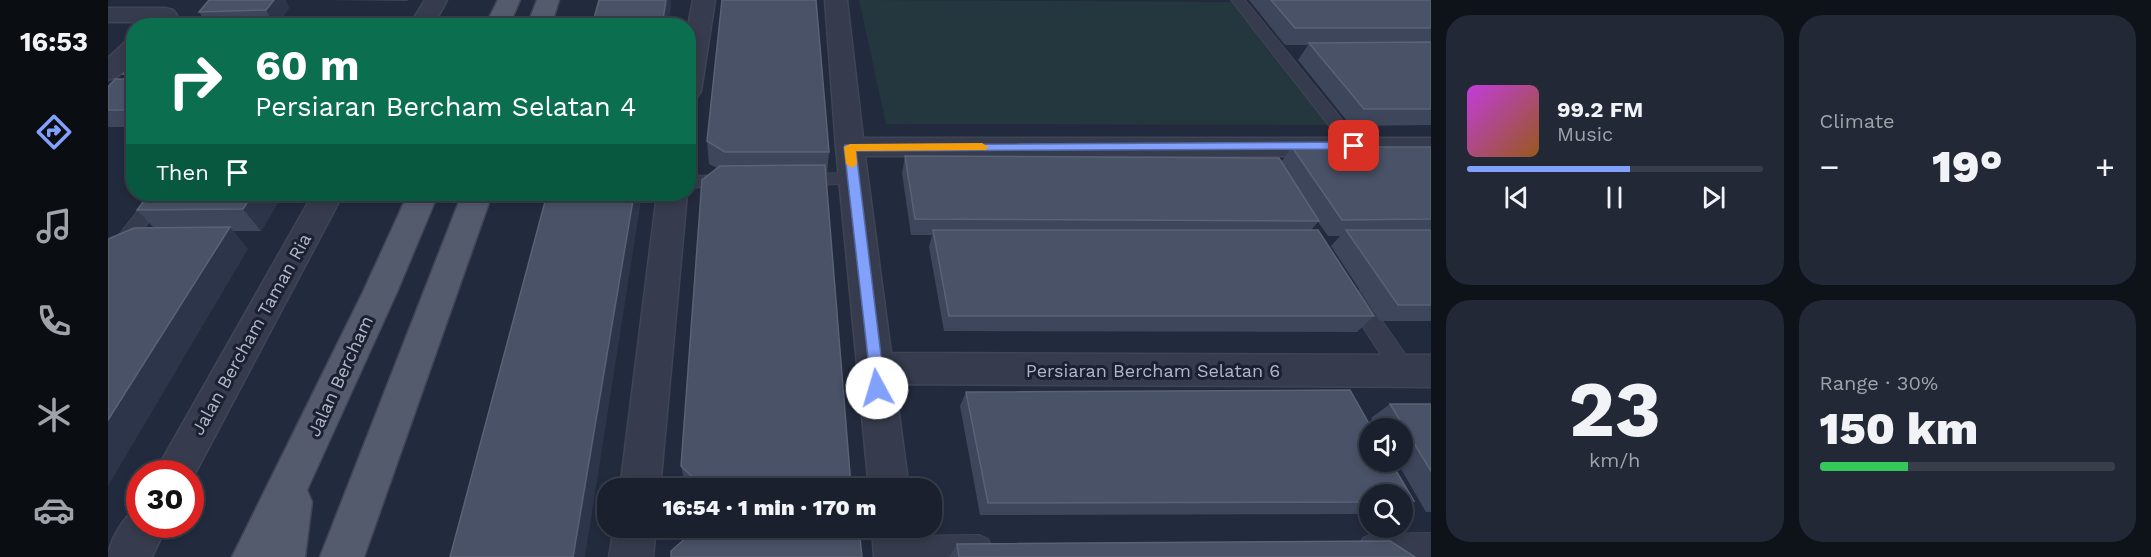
<!DOCTYPE html>
<html lang="en">
<head>
<meta charset="utf-8">
<style>
	:root { --surface:#1a202e; --page:#232836; --text:#f1f3f6; --muted:#9fa3aa; --line:#383e4a; --accent:#82a1fc }
	body { margin:0; font-family:"Work Sans",sans-serif; background:var(--page); color:var(--text); height:100vh; display:flex; flex-direction:column; font-size:22px; white-space:nowrap }
	* { box-sizing:border-box; margin:0 }
	p { font-size:20px; color:var(--muted) }
	.icon { flex:none; width:33px; height:33px; fill:none; stroke:currentColor; stroke-width:2; stroke-linecap:round; stroke-linejoin:round }
	.map { position:relative; flex:1; overflow:hidden }
	.side { display:flex; flex-direction:column; gap:15px; padding:15px; background:#0e1219; width:720px }
	.side>* { flex:none }
	.hud { position:absolute; left:18px; top:18px; width:570px; height:183px; border-radius:24px; box-shadow:0 3px 9px #0003,0 0 0 2px var(--line); background:#0b6e4f; color:#fff; overflow:hidden }
	.buttons { position:absolute; left:1251px; top:418px; display:grid; gap:12px }
	.buttons a { display:grid; place-items:center; width:54px; height:54px; border-radius:50%; background:var(--surface); box-shadow:0 3px 9px #0003,0 0 0 2px var(--line); font-size:30px }
	.speed { position:absolute; left:18px; top:460px; display:flex; gap:12px; font-size:30px; font-weight:700; text-align:center }
	.speed>* { display:grid; place-content:center; width:78px; height:78px; border-radius:50%; background:var(--surface); box-shadow:0 3px 9px #0003,0 0 0 2px var(--line); line-height:1 }
	.speed .limit { border:9px solid #d22; background:#fff; color:#111 }
	.pin { position:absolute; display:grid; place-items:center; width:51px; height:51px; color:#fff; margin:-26px; border-radius:12px; box-shadow:0 3px 9px #0006 }
	.me { position:absolute; width:66px; margin:-33px; rotate:354deg; stroke-linejoin:round; filter:drop-shadow(0 0 4px #0008) }
	.turn { display:flex; align-items:center; gap:21px; height:126px; padding:0 30px; font-size:27px }
	.turn .icon { width:78px; height:78px; stroke-width:2.5 }
	.turn b { display:block; font-size:42px; line-height:51px }
	.then { display:flex; align-items:center; height:57px; padding:0 30px; background:#0003; gap:12px; font-size:22px }
	.big { font-size:45px; font-weight:800; line-height:1.1 }
	.side .widget { flex:1; display:flex; flex-direction:column; justify-content:center; gap:9px; min-width:0; padding:0 21px; border-radius:24px; background:var(--page) }
	.side .dial { align-items:center; gap:0 }
	.dial b { font-size:78px; line-height:1 }
	.song { display:flex; align-items:center; gap:18px }
	.cover { width:72px; height:72px; border-radius:9px; background:linear-gradient(135deg,hsl(290 70% 55%),hsl(30 70% 35%)) }
	.played { height:6px; border-radius:3px; background:linear-gradient(90deg,var(--accent) 55%,var(--line) 55%) }
	.keys { display:flex; justify-content:space-around; direction:ltr }
	.heat { display:flex; justify-content:space-between; align-items:center; font-size:33px; direction:ltr }
	.charge { height:9px; border-radius:4px; background:linear-gradient(90deg,#34c759 30%,var(--line) 0) }
	.side .tiles { flex:1; display:grid; gap:15px; grid-template-columns:repeat(2,1fr) }
	.trip { position:absolute; left:489px; top:478px; width:345px; height:60px; border-radius:24px; background:var(--surface); box-shadow:0 3px 9px #0003,0 0 0 2px var(--line); font-weight:800; line-height:60px; text-align:center }
	main { display:flex; flex:1; min-height:0 }
	.menu { display:flex; flex-direction:column; width:108px; justify-content:space-around; align-items:center; background:#0a0d12; color:var(--muted) }
	.menu .icon { width:42px; height:42px }
	.menu .current { color:var(--accent) }
	.menu b { font-size:27px; color:var(--text) }
	.map>svg:first-child { display:block }
	.green { fill:#24373e }
	.lines { fill:none; stroke-linecap:round; stroke-linejoin:round }
	.service-casing { stroke:#3f4555; stroke-width:2 }
	.minor-casing { stroke:#3f4555; stroke-width:3 }
	.primary-casing { stroke:#3f4555; stroke-width:3 }
	.service { fill:#363c4d; fill-rule:evenodd }
	.minor { fill:#363c4d; fill-rule:evenodd }
	.primary { fill:#545b6d; fill-rule:evenodd }
	.wall { fill:#3d465b }
	.shaded-wall { fill:#2d354a }
	.building { fill:#495267; stroke:#5a6276; stroke-width:1.5 }
	.route { fill:#82a1fc; stroke:#5469a4; stroke-width:1.5 }
	.slow { fill:#f59e0b }
	.labels { text-anchor:middle; dominant-baseline:central; stroke-width:6; stroke-linejoin:round; paint-order:stroke }
	.street-label { font-size:18px; fill:#b1b7c8; stroke:#1b2131 }
</style>
</head>
<body>
<main>
<nav class="menu">
<b>16:53</b>
<svg class="icon current" aria-label="directions" viewBox="0 0 24 24"><path d="M12 3l9 9-9 9-9-9zM9 14v-3h6M13 9l2 2-2 2"/></svg>
<svg class="icon" aria-label="music" viewBox="0 0 24 24"><path d="M9 18V5l10-2v13"/><circle cx="6" cy="18" r="3"/><circle cx="16" cy="16" r="3"/></svg>
<svg class="icon" aria-label="phone" viewBox="0 0 24 24"><path d="M5 4h4l2 5-3 2q2 4 5 5l2-3 5 2v4C11 20 4 13 5 4z"/></svg>
<svg class="icon" aria-label="climate" viewBox="0 0 24 24"><path d="M12 3v18M4 7l16 10M4 17L20 7"/></svg>
<svg class="icon" aria-label="car" viewBox="0 0 24 24"><path d="M5 17H2v-5l4-1 3-4h7l3 4 3 1v5h-3M9 17h6M6 11h13"/><circle cx="7" cy="17" r="2"/><circle cx="17" cy="17" r="2"/></svg>
</nav>
<div class="map">
<svg width="1323" height="557" viewBox="0 0 1323 557">
	<rect width="100%" height="100%" fill="#222a3d"/>
	<polygon class="green" points="751,0 1124,2 1221,125 778,124"/>
	<g class="lines">
		<defs>
			<g id="service">
				<polygon points="1123,0 1137,0 1252,142 1254,146 1252,150 1240,150"/>
				<polygon points="745,173 751,175 754,179 751,183 691,186 685,184 682,180 685,176 691,174"/>
				<polygon points="620,175 626,177 629,181 626,185 580,188 580,176"/>
				<polygon points="43,194 61,194 7,268 0,270 0,249"/>
				<polygon points="1247,290 1254,292 1304,364 1307,371 1304,378 1296,380 1288,378 1240,304 1237,298 1240,292"/>
				<polygon points="1323,533 1323,557 1257,557 1251,547 1255,538 1264,534"/>
				<polygon points="871,535 880,539 884,548 880,557 778,557 774,549 778,540 787,536"/>
			</g>
			<g id="minor">
				<polygon points="317,0 339,0 325,26 301,26"/>
				<polygon points="585,0 607,0 593,91 589,97 580,99 580,26"/>
				<polygon points="717,0 739,0 755,138 1323,138 1323,156 757,156 783,353 1323,355 1323,387 787,384 801,489 761,489 728,147"/>
				<polygon points="0,8 57,8 65,10 69,15 65,20 57,22 0,22"/>
				<polygon points="26,40 26,61 9,77 0,80 0,58 17,42"/>
				<polygon points="205,194 235,194 82,483 82,474 46,474"/>
				<polygon points="549,194 579,194 552,489 512,489"/>
				<path d="M32,507V525H59L44,557H0C1,541 17,513 32,507Z"/>
				<polygon points="506,528 548,528 545,557 501,557"/>
				<polygon points="764,528 806,528 810,557 766,557"/>
			</g>
			<g id="primary">
				<polygon points="390,0 412,0 401,26 377,26"/>
				<polygon points="429,0 451,0 443,26 419,26"/>
				<polygon points="300,194 330,194 289,292 199,490 204,502 197,557 124,557 255,292"/>
				<polygon points="354,194 384,194 256,557 212,557"/>
			</g>
		</defs>
		<use href="#service" class="service-casing"/>
		<use href="#minor" class="minor-casing"/>
		<use href="#primary" class="primary-casing"/>
		<use href="#service" class="service"/>
		<use href="#minor" class="minor"/>
		<use href="#primary" class="primary"/>
	</g>
	<g class="wall">
		<polygon points="101,0 187,0 177,0 181,8 168,26 100,26 91,12"/>
		<polygon points="220,0 300,0 299,1"/>
		<polygon points="1141,0 1323,0 1323,125 1243,126 1190,60 1200,45 1177,45"/>
		<polygon points="26,63 26,127 0,127 0,87 19,79 15,74"/>
		<polygon points="599,141 721,152 719,174 717,174 743,486 742,489 582,489 577,484 573,466 609,168 601,164"/>
		<polygon points="1184,147 1323,147 1323,321 1272,321 1223,246 1232,236 1220,236 1210,222 1203,230 1266,316 1249,332 836,331 821,247 824,235 803,235 794,173 797,156 1173,162"/>
		<polygon points="175,194 153,231 125,231 140,249 46,228 29,210"/>
		<polygon points="1242,390 1264,429 1262,429 1262,462 1283,462 1306,501 1294,508 1294,495 1262,495 1262,514 872,515 852,406 858,392"/>
		<polygon points="1282,404 1323,404 1323,512 1318,512 1289,462 1294,462 1294,429 1270,429 1263,418"/>
		<polygon points="849,544 1307,557 841,557"/>
	</g>
	<g class="shaded-wall">
		<polygon points="166,0 177,0 181,8 168,26 167,26 158,10"/>
		<polygon points="558,0 563,0 563,7 560,26 554,26"/>
		<polygon points="145,194 175,194 153,231 135,209"/>
		<polygon points="526,194 534,194 477,557 465,557"/>
		<polygon points="122,227 140,249 0,486 0,420"/>
	</g>
	<g class="building">
		<polygon points="101,0 166,0 158,10 91,12"/>
		<polygon points="491,0 558,0 554,26 484,26"/>
		<polygon points="614,0 708,0 721,152 617,152 599,141"/>
		<polygon points="1163,0 1323,0 1323,28 1187,28"/>
		<polygon points="1323,42 1323,109 1256,109 1201,43"/>
		<polygon points="26,63 26,74 15,74"/>
		<polygon points="7,79 26,79 26,110 0,110 0,87"/>
		<polygon points="1184,147 1323,147 1323,219 1234,220"/>
		<polygon points="797,156 1171,158 1211,221 807,219"/>
		<polygon points="717,165 743,486 595,487 573,466 594,180 612,166"/>
		<polygon points="41,194 145,194 135,209 29,210"/>
		<polygon points="439,194 526,194 465,557 342,557"/>
		<polygon points="122,227 0,420 0,239 26,228"/>
		<polygon points="825,230 1210,230 1266,316 841,316"/>
		<polygon points="1238,230 1323,230 1323,305 1290,305"/>
		<polygon points="1242,390 1264,429 1262,429 1262,462 1283,462 1306,501 1294,501 1294,495 1262,495 1262,502 880,503 858,392"/>
		<polygon points="1282,404 1323,404 1323,471"/>
		<polygon points="589,528 751,528 754,557 563,557 563,551"/>
		<polygon points="1282,541 1307,557 851,557 849,544"/>
	</g>
	<polygon class="route" points="1246,142 1250,143 1250,149 748,151 777,388 774,393 769,395 764,393 736,147 737,145"/>
	<polygon class="slow" points="874,143 880,147 878,150 748,151 749,164 744,168 738,164 736,147 742,144"/>
	<g class="labels">
		<g class="street-label">
			<text transform="translate(143 334) rotate(-61)">Jalan Bercham Taman Ria</text>
			<text x="1045" y="370">Persiaran Bercham Selatan 6</text>
			<text transform="translate(232 376) rotate(-65)">Jalan Bercham</text>
		</g>
	</g>
</svg>
<div class="buttons">
<a><svg class="icon" aria-label="sound" viewBox="0 0 24 24"><path d="M4 9h4l5-4v14l-5-4H4zM17 9q2 3 0 6"/></svg></a>
<a><svg class="icon" aria-label="search" viewBox="0 0 24 24"><circle cx="10" cy="10" r="6"/><path d="M15 15l6 6"/></svg></a>
</div>
<div class="speed"><div class="limit">30</div></div>
<div class="pin" style="left:1246px;top:146px;background:#d93025"><svg class="icon" aria-label="arrive" viewBox="0 0 24 24"><path d="M6 21V4h12l-3 4 3 4H6"/></svg></div>
<svg class="me" style="left:769px;top:388px" viewBox="-20 -20 40 40"><circle r="19" fill="#fff"/><path d="M0-13L10 11 0 6-10 11z" fill="#82a1fc"/></svg>
<div class="trip">16:54 · 1 min · 170 m</div>
<div class="hud">
<div class="turn"><svg class="icon" aria-label="right" viewBox="0 0 24 24"><path d="M7 20v-9h11M14 6l5 5-5 5"/></svg><div><b>60 m</b>Persiaran Bercham Selatan 4</div></div>
<div class="then">Then<svg class="icon" aria-label="arrive" viewBox="0 0 24 24"><path d="M6 21V4h12l-3 4 3 4H6"/></svg></div>
</div>
</div>
<section class="side">
<div class="tiles">
<div class="widget">
<div class="song"><i class="cover"></i><div><b>99.2 FM</b><p>Music</p></div></div>
<div class="played"></div>
<div class="keys"><svg class="icon" aria-label="previous" viewBox="0 0 24 24"><path d="M18 5L8 12l10 7zM5 5v14"/></svg><svg class="icon" aria-label="pause" viewBox="0 0 24 24"><path d="M8 5v14M16 5v14"/></svg><svg class="icon" aria-label="next" viewBox="0 0 24 24"><path d="M6 5l10 7-10 7zM19 5v14"/></svg></div>
</div>
<div class="widget"><p>Climate</p>
<div class="heat"><a>−</a><b class="big">19°</b><a>+</a></div>
</div>
<div class="widget dial"><b>23</b><p>km/h</p></div>
<div class="widget"><p>Range · 30%</p><b class="big">150 km</b><div class="charge"></div></div>
</div>
</section>
</main>
</body>
</html>
